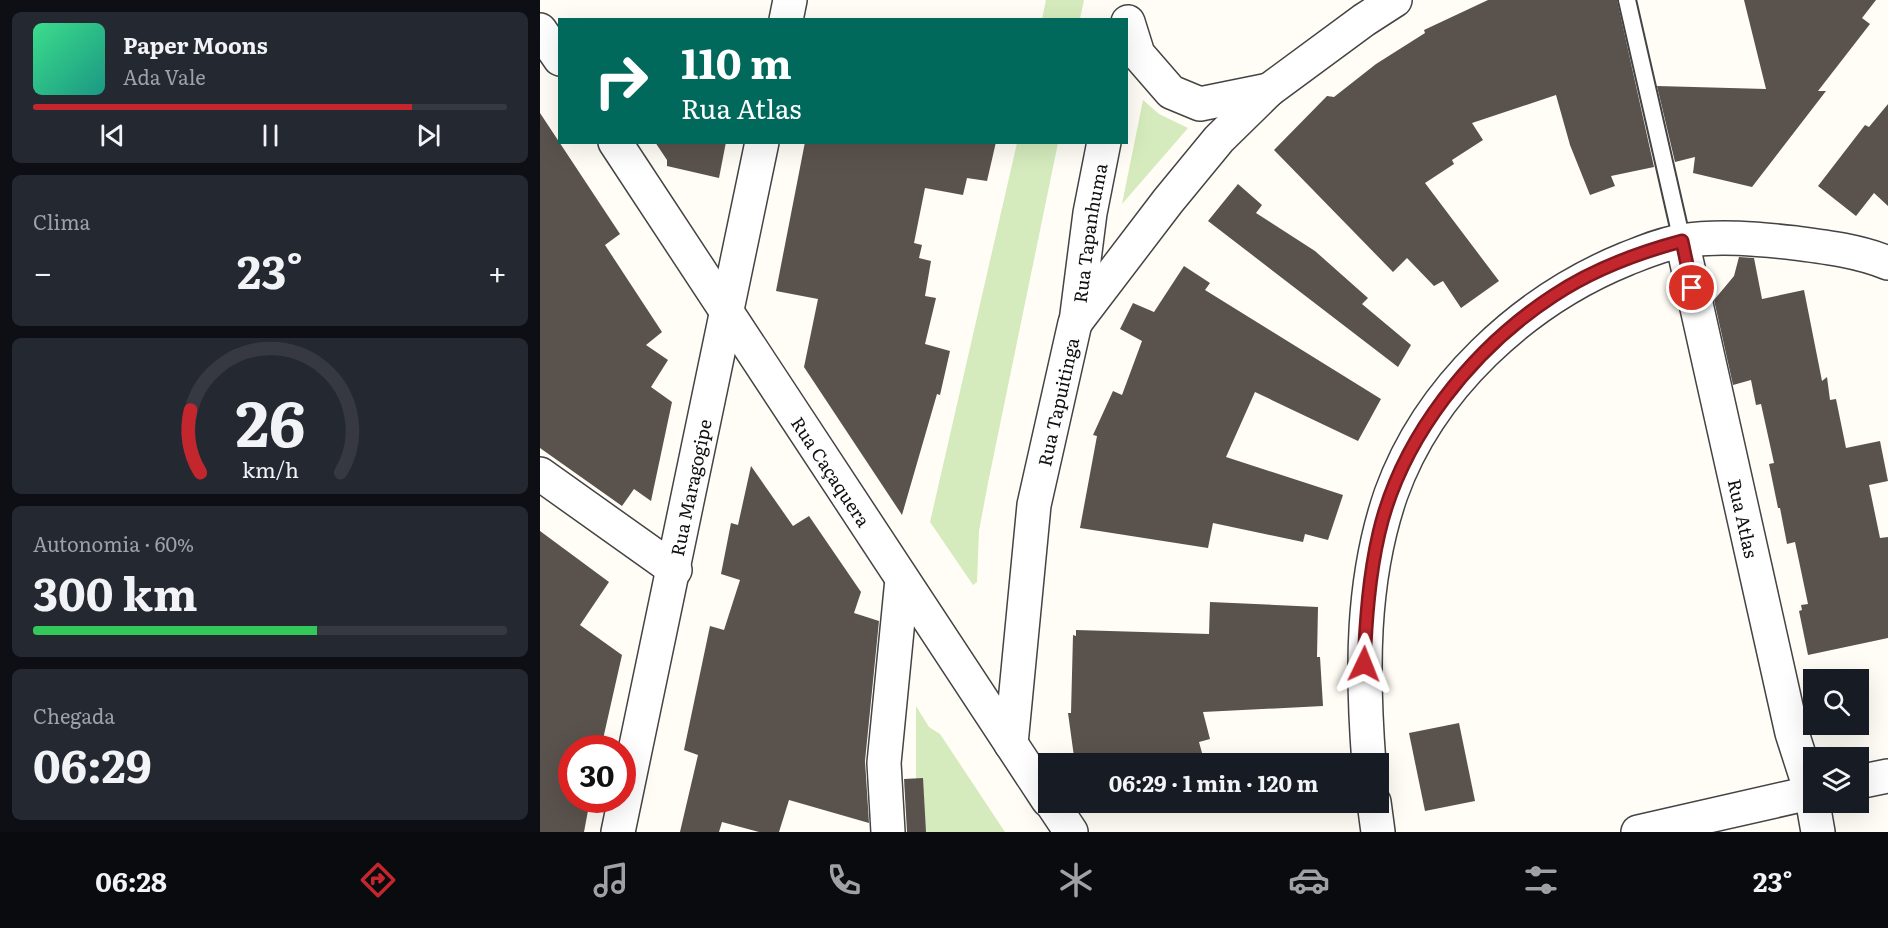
<!DOCTYPE html>
<html lang="pt">
<head>
<meta charset="utf-8">
<style>
	:root { --surface:#171b24; --page:#242831; --text:#f1f3f6; --muted:#9ea1a6; --line:#363941; --accent:#c4262e }
	body { margin:0; font-family:Literata,serif; background:var(--page); color:var(--text); height:100vh; display:flex; flex-direction:column; font-size:22px; white-space:nowrap }
	* { box-sizing:border-box; margin:0 }
	p { font-size:20px; color:var(--muted) }
	.icon { flex:none; width:33px; height:33px; fill:none; stroke:currentColor; stroke-width:2; stroke-linecap:round; stroke-linejoin:round }
	.map { position:relative; flex:1; overflow:hidden }
	.side { display:flex; flex-direction:column; gap:12px; padding:12px; background:#0d0f14; width:540px }
	.side>* { flex:none }
	.guide { position:absolute; left:18px; top:18px; width:570px; height:126px; border-radius:0px; box-shadow:0 6px 24px #0002; background:#00695c; color:#fff; overflow:hidden }
	.controls { position:absolute; left:1263px; top:669px; display:grid; gap:12px }
	.controls a { display:grid; place-items:center; width:66px; height:66px; border-radius:0px; background:var(--surface); box-shadow:0 6px 24px #0002; font-size:30px }
	.speed { position:absolute; left:18px; top:735px; display:flex; gap:12px; font-size:30px; font-weight:700; text-align:center }
	.speed>* { display:grid; place-content:center; width:78px; height:78px; border-radius:50%; background:var(--surface); box-shadow:0 6px 24px #0002; line-height:1 }
	.speed .limit { border:9px solid #d22; background:#fff; color:#111 }
	.pin { position:absolute; display:grid; place-items:center; width:51px; height:51px; color:#fff; margin:-26px; border:3px solid #fff; border-radius:50%; box-shadow:0 2px 6px #0007 }
	.me { position:absolute; width:66px; margin:-33px; rotate:2deg; stroke-linejoin:round; filter:drop-shadow(0 0 4px #0008) }
	.turn { display:flex; align-items:center; gap:21px; height:126px; padding:0 24px; font-size:27px }
	.turn .icon { width:78px; height:78px; stroke-width:2.5 }
	.turn b { display:block; font-size:42px; line-height:51px }
	.big { font-size:45px; font-weight:700; line-height:1.1 }
	.side .widget { flex:1; display:flex; flex-direction:column; justify-content:center; gap:9px; min-width:0; padding:0 21px; border-radius:9px; background:var(--page) }
	.side .dial { align-items:center; gap:0 }
	.dial svg { height:156px; overflow:visible; fill:none; stroke:var(--line); stroke-width:7; stroke-linecap:round; text-anchor:middle }
	.dial text { fill:var(--text); stroke:none }
	.song { display:flex; align-items:center; gap:18px }
	.cover { width:72px; height:72px; border-radius:9px; background:linear-gradient(135deg,hsl(150 70% 55%),hsl(170 70% 35%)) }
	.played { height:6px; border-radius:3px; background:linear-gradient(90deg,var(--accent) 80%,var(--line) 80%) }
	.keys { display:flex; justify-content:space-around; direction:ltr }
	.heat { display:flex; justify-content:space-between; align-items:center; font-size:33px; direction:ltr }
	.charge { height:9px; border-radius:4px; background:linear-gradient(90deg,#34c759 60%,var(--line) 0) }
	.trip { position:absolute; left:498px; top:753px; width:351px; height:60px; border-radius:0px; background:var(--surface); box-shadow:0 6px 24px #0002; font-weight:700; line-height:60px; text-align:center }
	.menu { display:flex; height:96px; justify-content:space-around; align-items:center; background:#090b0e; color:var(--muted) }
	.menu .icon { width:42px; height:42px }
	.menu .current { color:var(--accent) }
	.menu b { font-size:27px; color:var(--text) }
	main { display:flex; flex:1; min-height:0 }
	.map>svg:first-child { display:block }
	.green { fill:#d5ebbd }
	.building { fill:#5a524d }
	.lines { fill:none; stroke-linecap:round; stroke-linejoin:round }
	.service-casing { stroke:#444; stroke-width:20 }
	.minor-casing { stroke:#444; stroke-width:36 }
	.service { stroke:#fff; stroke-width:16 }
	.minor { stroke:#fff; stroke-width:33 }
	.route-casing { stroke:#7f191e; stroke-width:15 }
	.route { stroke:#c4262e; stroke-width:10 }
	.labels { text-anchor:middle; dominant-baseline:central; stroke-width:6; stroke-linejoin:round; paint-order:stroke }
	.street-label { font-size:18px; fill:#111; stroke:#fff }
</style>
</head>
<body>
<main>
<section class="side">
<div class="widget">
<div class="song"><i class="cover"></i><div><b>Paper Moons</b><p>Ada Vale</p></div></div>
<div class="played"></div>
<div class="keys"><svg class="icon" aria-label="previous" viewBox="0 0 24 24"><path d="M18 5L8 12l10 7zM5 5v14"/></svg><svg class="icon" aria-label="pause" viewBox="0 0 24 24"><path d="M8 5v14M16 5v14"/></svg><svg class="icon" aria-label="next" viewBox="0 0 24 24"><path d="M6 5l10 7-10 7zM19 5v14"/></svg></div>
</div>
<div class="widget"><p>Clima</p>
<div class="heat"><a>−</a><b class="big">23°</b><a>+</a></div>
</div>
<div class="widget dial"><svg viewBox="0 0 100 80">
<path d="M14 69A42 42 0 1 1 86 69"/>
<path d="M14 69A42 42 0 0 1 9 37" stroke="#c4262e"/>
<text x="50" y="56" font-size="32" font-weight="700">26</text>
<text x="50" y="72" font-size="11">km/h</text>
</svg></div>
<div class="widget"><p>Autonomia · 60%</p><b class="big">300 km</b><div class="charge"></div></div>
<div class="widget"><p>Chegada</p><b class="big">06:29</b></div>
</section>
<div class="map">
<svg width="1348" height="832" viewBox="0 0 1348 832">
	<rect width="100%" height="100%" fill="#fffdf5"/>
	<g class="green">
		<polygon points="506,0 544,0 540,19 502,19"/>
		<polygon points="603,100 619,114 648,128 582,204"/>
		<polygon points="477,143 518,143 448,483 439,531 437,582 433,585 390,522"/>
		<polygon points="376,706 389,727 400,734 465,832 376,832"/>
	</g>
	<g class="building">
		<polygon points="948,0 1077,0 1114,167 1071,176 1075,186 1050,195 1030,145 1016,95 932,123 943,140 912,160 914,164 885,183 959,281 921,308 903,281 894,286 867,258 853,272 734,150 787,96 794,97 836,64 885,33 884,30"/>
		<polygon points="1204,0 1336,0 1322,18 1330,24 1278,91 1286,91 1212,187 1153,173 1155,157 1135,162 1117,86 1226,89"/>
		<polygon points="1348,104 1348,206 1334,193 1316,216 1278,186 1325,125 1329,127"/>
		<polygon points="0,113 80,234 65,245 122,332 106,345 128,360 111,387 132,402 111,501 94,489 82,506 0,448"/>
		<polygon points="115,142 186,142 179,178 127,166 127,160"/>
		<polygon points="265,142 456,142 447,181 427,178 423,195 385,188 374,243 382,245 379,258 391,261 385,296 396,298 385,344 410,351 400,395 397,394 362,515 264,367 278,299 236,291"/>
		<polygon points="698,184 722,205 716,213 775,251 828,298 822,304 871,345 858,367 668,221"/>
		<polygon points="1199,257 1214,258 1222,299 1264,290 1282,381 1287,377 1290,400 1296,399 1306,448 1340,441 1348,481 1329,485 1340,538 1348,537 1348,638 1268,655 1259,611 1262,610 1261,605 1268,604 1255,542 1247,544 1240,508 1238,508 1229,464 1234,463 1221,404 1216,405 1211,380 1193,385 1174,300 1194,276"/>
		<polygon points="644,266 670,283 665,290 841,399 818,441 715,392 686,457 803,495 788,540 765,534 763,542 673,523 668,548 540,528 557,436 553,435 573,391 582,395 602,341 580,329 593,303 614,312"/>
		<polygon points="211,466 253,526 269,516 321,592 314,613 339,621 325,761 329,823 249,800 239,832 219,832 182,822 179,832 140,832 158,755 144,750 170,626 184,630 200,580 181,574 191,523 198,525"/>
		<polygon points="0,531 69,582 40,625 82,655 61,748 32,748 32,800 50,800 44,832 0,832"/>
		<polygon points="670,602 778,607 777,657 780,657 783,706 663,712 670,739 659,742 665,764 535,764 528,713 531,713 533,635 536,636 536,630 669,634"/>
		<polygon points="919,723 935,801 885,811 869,733"/>
		<polygon points="383,778 386,832 367,832 364,779"/>
	</g>
	<g class="lines">
		<defs>
			<polyline id="service" points="1087,0 1142,241"/>
			<g id="minor">
				<polyline points="246,20 250,0"/>
				<polyline points="588,22 598,54 631,92 660,104 729,90"/>
				<polyline points="0,30 20,59"/>
				<path id="s1" d="M75,142L508,800"/>
				<path id="s2" d="M1142,241L1252,733L1271,792L1278,832"/>
				<path id="s3" d="M536,322L550,213L564,142"/>
				<polyline points="0,474 135,570"/>
				<path id="s4" d="M471,744L494,505L535,323L628,201L679,139L729,90L824,20L855,0"/>
				<path d="M829,764C822,673 821,581 851,494C889,388 983,301 1086,259C1104,252 1122,244 1142,241C1178,235 1219,239 1255,243C1286,247 1319,251 1348,263"/>
				<polyline points="1318,782 1348,776"/>
				<polyline points="511,802 531,832"/>
				<polyline points="834,802 838,832"/>
				<path id="s5" d="M78,832L222,142"/>
				<polyline points="348,832 344,763 362,579"/>
				<polyline points="1098,832 1274,792"/>
			</g>
		</defs>
		<use href="#service" class="service-casing"/>
		<use href="#minor" class="minor-casing"/>
		<use href="#service" class="service"/>
		<use href="#minor" class="minor"/>
	</g>
	<g class="lines">
		<defs>
			<path id="route" d="M824,664C826,620 829,576 839,533C861,438 932,349 1013,296C1052,270 1097,253 1142,241L1152,288"/>
		</defs>
		<use href="#route" class="route-casing"/>
		<use href="#route" class="route"/>
	</g>
	<g class="labels">
		<g class="street-label">
			<text stroke="none"><textPath href="#s3" startOffset="90">Rua Tapanhuma</textPath></text>
			<text stroke="none"><textPath href="#s4" startOffset="346">Rua Tapuitinga</textPath></text>
			<text stroke="none"><textPath href="#s1" startOffset="394">Rua Caçaquera</textPath></text>
			<text stroke="none"><textPath href="#s5" startOffset="352">Rua Maragogipe</textPath></text>
			<text stroke="none"><textPath href="#s2" startOffset="284">Rua Atlas</textPath></text>
		</g>
	</g>
</svg>
<div class="controls">
<a><svg class="icon" aria-label="search" viewBox="0 0 24 24"><circle cx="10" cy="10" r="6"/><path d="M15 15l6 6"/></svg></a>
<a><svg class="icon" aria-label="layers" viewBox="0 0 24 24"><path d="M12 4l9 5-9 5-9-5zM3 14l9 5 9-5"/></svg></a>
</div>
<div class="speed"><div class="limit">30</div></div>
<div class="pin" style="left:1152px;top:288px;background:#d93025"><svg class="icon" aria-label="arrive" viewBox="0 0 24 24"><path d="M6 21V4h12l-3 4 3 4H6"/></svg></div>
<svg class="me" style="left:824px;top:664px" viewBox="-20 -20 40 40"><path d="M0-17L14 15 0 8-14 15z" fill="#c4262e" stroke="#fff" stroke-width="4"/></svg>
<div class="trip">06:29 · 1 min · 120 m</div>
<div class="guide">
<div class="turn"><svg class="icon" aria-label="right" viewBox="0 0 24 24"><path d="M7 20v-9h11M14 6l5 5-5 5"/></svg><div><b>110 m</b>Rua Atlas</div></div>
</div>
</div>
</main>
<nav class="menu">
<b>06:28</b>
<svg class="icon current" aria-label="directions" viewBox="0 0 24 24"><path d="M12 3l9 9-9 9-9-9zM9 14v-3h6M13 9l2 2-2 2"/></svg>
<svg class="icon" aria-label="music" viewBox="0 0 24 24"><path d="M9 18V5l10-2v13"/><circle cx="6" cy="18" r="3"/><circle cx="16" cy="16" r="3"/></svg>
<svg class="icon" aria-label="phone" viewBox="0 0 24 24"><path d="M5 4h4l2 5-3 2q2 4 5 5l2-3 5 2v4C11 20 4 13 5 4z"/></svg>
<svg class="icon" aria-label="climate" viewBox="0 0 24 24"><path d="M12 3v18M4 7l16 10M4 17L20 7"/></svg>
<svg class="icon" aria-label="car" viewBox="0 0 24 24"><path d="M5 17H2v-5l4-1 3-4h7l3 4 3 1v5h-3M9 17h6M6 11h13"/><circle cx="7" cy="17" r="2"/><circle cx="17" cy="17" r="2"/></svg>
<svg class="icon" aria-label="filters" viewBox="0 0 24 24"><path d="M4 7h16M4 17h16"/><circle cx="9" cy="7" r="2"/><circle cx="15" cy="17" r="2"/></svg>
<b>23°</b>
</nav>
</body>
</html>
